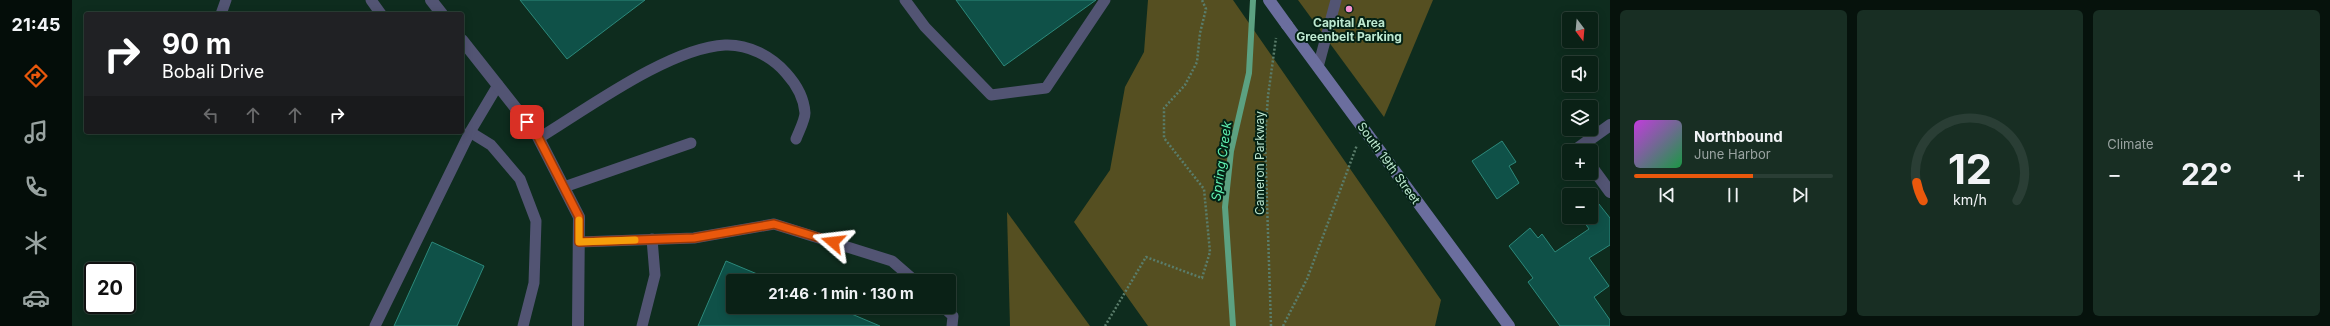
<!DOCTYPE html>
<html lang="en">
<head>
<meta charset="utf-8">
<style>
	:root { --surface:#0a2116; --page:#182e23; --text:#f1f3f6; --muted:#99a3a1; --line:#2a3e35; --accent:#ea580c }
	body { margin:0; font-family:Inter,sans-serif; background:var(--page); color:var(--text); height:100vh; display:flex; flex-direction:column; font-size:15px; white-space:nowrap }
	* { box-sizing:border-box; margin:0 }
	p { font-size:13px; color:var(--muted) }
	.icon { flex:none; width:22px; height:22px; fill:none; stroke:currentColor; stroke-width:2; stroke-linecap:round; stroke-linejoin:round }
	.map { position:relative; flex:1; overflow:hidden }
	.sheet { display:flex; flex-direction:column; gap:10px; padding:10px; background:#06120c; width:720px }
	.sheet>* { flex:none }
	.hud { position:absolute; left:12px; top:12px; width:380px; height:122px; border-radius:4px; box-shadow:0 2px 10px #0003,0 0 0 1px var(--line); background:#202124; color:#fff; overflow:hidden }
	.needle { width:26px; rotate:164deg }
	.tools { position:absolute; left:1490px; top:12px; display:grid; gap:8px }
	.tools a { display:grid; place-items:center; width:36px; height:36px; border-radius:4px; background:var(--surface); box-shadow:0 2px 10px #0003,0 0 0 1px var(--line); font-size:20px }
	.speed { position:absolute; left:12px; top:262px; display:flex; gap:8px; font-size:20px; font-weight:700; text-align:center }
	.speed>* { display:grid; place-content:center; width:52px; height:52px; border-radius:50%; background:var(--surface); box-shadow:0 2px 10px #0003,0 0 0 1px var(--line); line-height:1 }
	.speed .limit { border:2px solid #111; border-radius:6px; background:#fff; color:#111 }
	.pin { position:absolute; display:grid; place-items:center; width:34px; height:34px; color:#fff; margin:-17px; border-radius:8px; box-shadow:0 2px 6px #0006 }
	.me { position:absolute; width:44px; margin:-22px; rotate:287deg; stroke-linejoin:round; filter:drop-shadow(0 0 3px #0008) }
	.turn { display:flex; align-items:center; gap:14px; height:84px; padding:0 12px; font-size:18px }
	.turn .icon { width:52px; height:52px; stroke-width:2.5 }
	.turn b { display:block; font-size:28px; line-height:34px }
	.lanes { display:flex; align-items:center; height:38px; padding:0 12px; background:#0003; justify-content:center; gap:20px; direction:ltr }
	.lanes .off { opacity:.35 }
	.big { font-size:30px; font-weight:700; line-height:1.1 }
	.sheet .widget { flex:1; display:flex; flex-direction:column; justify-content:center; gap:6px; min-width:0; padding:0 14px; border-radius:6px; background:var(--page) }
	.sheet .dial { align-items:center; gap:0 }
	.dial svg { height:104px; overflow:visible; fill:none; stroke:var(--line); stroke-width:7; stroke-linecap:round; text-anchor:middle }
	.dial text { fill:var(--text); stroke:none }
	.song { display:flex; align-items:center; gap:12px }
	.cover { width:48px; height:48px; border-radius:6px; background:linear-gradient(135deg,hsl(290 70% 55%),hsl(140 70% 35%)) }
	.played { height:4px; border-radius:2px; background:linear-gradient(90deg,var(--accent) 60%,var(--line) 60%) }
	.keys { display:flex; justify-content:space-around; direction:ltr }
	.heat { display:flex; justify-content:space-between; align-items:center; font-size:22px; direction:ltr }
	.sheet .tiles { flex:1; display:grid; gap:10px; grid-template-columns:repeat(3,1fr) }
	.trip { position:absolute; left:654px; top:274px; width:230px; height:40px; border-radius:4px; background:var(--surface); box-shadow:0 2px 10px #0003,0 0 0 1px var(--line); font-weight:700; line-height:40px; text-align:center }
	main { display:flex; flex:1; min-height:0 }
	.tab-bar { display:flex; flex-direction:column; width:72px; justify-content:space-around; align-items:center; background:#040d09; color:var(--muted) }
	.tab-bar .icon { width:28px; height:28px }
	.tab-bar .selected { color:var(--accent) }
	.tab-bar b { font-size:18px; color:var(--text) }
	.map>svg:first-child { display:block }
	.forest { fill:#554f21 }
	.lines { fill:none; stroke-linecap:round; stroke-linejoin:round }
	.stream { stroke:#5ca181; stroke-width:6 }
	.building { fill:#0f5148; stroke:#2d897b }
	.path { stroke:#5a7d6b; stroke-width:2.5; stroke-dasharray:2 2; stroke-linecap:butt }
	.lane { stroke:#525473; stroke-width:11 }
	.street { stroke:#525473; stroke-width:12 }
	.secondary { stroke:#6b6e9e; stroke-width:12 }
	.secondary-bridge { stroke:#6b6e9e; stroke-width:12 }
	.route-casing { stroke:#983908; stroke-width:10 }
	.route { stroke:#ea580c; stroke-width:7 }
	.slow { stroke:#f59e0b; stroke-width:7 }
	.poi-dot { fill:#f591d2; stroke:#042215; stroke-width:1.5 }
	.labels { text-anchor:middle; dominant-baseline:central; stroke-width:4; stroke-linejoin:round; paint-order:stroke }
	.poi-label { font-size:12px; font-weight:bold; fill:#bde8d0; stroke:#042215 }
	.street-label { font-size:12px; fill:#bde8d0; stroke:#042215 }
	.water-label { font-size:13px; font-style:italic; fill:#60f0b0; stroke:#042215 }
</style>
</head>
<body>
<main>
<nav class="tab-bar">
<b>21:45</b>
<svg class="icon selected" aria-label="directions" viewBox="0 0 24 24"><path d="M12 3l9 9-9 9-9-9zM9 14v-3h6M13 9l2 2-2 2"/></svg>
<svg class="icon" aria-label="music" viewBox="0 0 24 24"><path d="M9 18V5l10-2v13"/><circle cx="6" cy="18" r="3"/><circle cx="16" cy="16" r="3"/></svg>
<svg class="icon" aria-label="phone" viewBox="0 0 24 24"><path d="M5 4h4l2 5-3 2q2 4 5 5l2-3 5 2v4C11 20 4 13 5 4z"/></svg>
<svg class="icon" aria-label="climate" viewBox="0 0 24 24"><path d="M12 3v18M4 7l16 10M4 17L20 7"/></svg>
<svg class="icon" aria-label="car" viewBox="0 0 24 24"><path d="M5 17H2v-5l4-1 3-4h7l3 4 3 1v5h-3M9 17h6M6 11h13"/><circle cx="7" cy="17" r="2"/><circle cx="17" cy="17" r="2"/></svg>
</nav>
<div class="map">
<svg width="1538" height="326" viewBox="0 0 1538 326">
	<rect width="100%" height="100%" fill="#0e2c1e"/>
	<g class="forest">
		<polygon points="1076,0 1161,0 1369,300 1363,326 1076,326 1002,222 1038,170 1053,87 1072,52"/>
		<polygon points="1226,0 1361,0 1312,117"/>
		<polygon points="935,212 1018,326 938,326"/>
	</g>
	<g class="lines">
		<polyline class="stream" points="1161,326 1153,207 1159,151 1177,73 1181,0"/>
	</g>
	<g class="building">
		<polygon points="448,0 573,0 495,59"/>
		<polygon points="884,0 1024,0 932,66"/>
		<polygon points="1430,141 1444,162 1437,166 1447,183 1425,199 1400,161"/>
		<polygon points="1519,194 1538,218 1538,245 1517,258 1537,286 1522,297 1538,320 1538,326 1488,326 1456,282 1461,278 1437,246 1458,228 1466,238 1470,234 1483,252 1517,229 1509,217 1519,217"/>
		<polygon points="360,242 412,266 385,326 322,326"/>
		<polygon points="654,261 702,281 661,281 661,307 763,307 808,326 626,326"/>
	</g>
	<g class="lines">
		<g class="path">
			<polyline points="1033,326 1074,257 1130,278 1138,252 1132,189 1092,138 1092,108 1113,85 1125,62 1128,33 1134,9 1130,0"/>
			<polyline points="1199,326 1193,140 1196,96 1204,38"/>
			<polyline points="1211,326 1235,279 1285,145"/>
		</g>
		<g class="lane">
			<polyline points="299,0 309,14"/>
			<polyline points="833,0 853,27 919,95 974,88 1033,0"/>
			<polyline points="149,14 154,0"/>
			<polyline points="1246,67 1264,0"/>
			<polyline points="398,132 419,145 448,179 464,221 462,283 451,326"/>
			<path d="M467,138C515,109 597,48 653,45C676,44 699,56 714,73C724,84 732,97 733,113C733,120 727,131 724,139"/>
			<polyline points="492,187 619,143"/>
			<polyline points="507,242 622,238 702,224 820,261 843,281"/>
			<polyline points="871,307 881,316 880,326"/>
			<polyline points="303,326 398,132 426,85"/>
			<polyline points="570,326 583,275 580,239"/>
		</g>
		<g class="street">
			<polyline points="359,0 370,14"/>
			<polyline points="390,40 465,135 507,217 506,326"/>
			<polyline points="1508,151 1506,148 1538,125"/>
			<polyline points="1519,166 1538,192"/>
		</g>
		<polyline class="secondary" points="1215,25 1437,326"/>
		<polyline class="secondary-bridge" points="1197,0 1215,25"/>
	</g>
	<g class="lines">
		<defs>
			<polyline id="route" points="455,122 465,135 507,217 507,242 622,238 702,224 761,242"/>
		</defs>
		<use href="#route" class="route-casing"/>
		<use href="#route" class="route"/>
		<polyline class="slow" points="507,220 507,242 563,240"/>
	</g>
	<circle class="poi-dot" cx="1277" cy="9" r="4"/>
	<g class="labels">
		<g class="poi-label">
			<text x="1277" y="22">Capital Area<tspan x="1277" dy="14">Greenbelt Parking</tspan></text>
		</g>
		<g class="street-label">
			<text transform="translate(1187 163) rotate(-90)">Cameron Parkway</text>
			<text transform="translate(1317 163) rotate(54)">South 19th Street</text>
		</g>
		<g class="water-label">
			<text transform="translate(1149 161) rotate(-82)">Spring Creek</text>
		</g>
	</g>
</svg>
<div class="tools">
<a><svg class="needle" viewBox="-14 -14 28 28"><path d="M0-13l5 13h-10z" fill="#e53935"/><path d="M0 13l5-13h-10z" fill="#99a3a1"/></svg></a>
<a><svg class="icon" aria-label="sound" viewBox="0 0 24 24"><path d="M4 9h4l5-4v14l-5-4H4zM17 9q2 3 0 6"/></svg></a>
<a><svg class="icon" aria-label="layers" viewBox="0 0 24 24"><path d="M12 4l9 5-9 5-9-5zM3 14l9 5 9-5"/></svg></a>
<a>+</a>
<a>−</a>
</div>
<div class="speed"><div class="limit">20</div></div>
<div class="pin" style="left:455px;top:122px;background:#d93025"><svg class="icon" aria-label="arrive" viewBox="0 0 24 24"><path d="M6 21V4h12l-3 4 3 4H6"/></svg></div>
<svg class="me" style="left:761px;top:242px" viewBox="-20 -20 40 40"><path d="M0-17L14 15 0 8-14 15z" fill="#ea580c" stroke="#fff" stroke-width="4"/></svg>
<div class="trip">21:46 · 1 min · 130 m</div>
<div class="hud">
<div class="turn"><svg class="icon" aria-label="right" viewBox="0 0 24 24"><path d="M7 20v-9h11M14 6l5 5-5 5"/></svg><div><b>90 m</b>Bobali Drive</div></div>
<div class="lanes"><svg class="icon off" aria-label="left" viewBox="0 0 24 24"><path d="M17 20v-9H6M10 6l-5 5 5 5"/></svg><svg class="icon off" aria-label="ahead" viewBox="0 0 24 24"><path d="M12 20V5M6 11l6-6 6 6"/></svg><svg class="icon off" aria-label="ahead" viewBox="0 0 24 24"><path d="M12 20V5M6 11l6-6 6 6"/></svg><svg class="icon" aria-label="right" viewBox="0 0 24 24"><path d="M7 20v-9h11M14 6l5 5-5 5"/></svg></div>
</div>
</div>
<section class="sheet">
<div class="tiles">
<div class="widget">
<div class="song"><i class="cover"></i><div><b>Northbound</b><p>June Harbor</p></div></div>
<div class="played"></div>
<div class="keys"><svg class="icon" aria-label="previous" viewBox="0 0 24 24"><path d="M18 5L8 12l10 7zM5 5v14"/></svg><svg class="icon" aria-label="pause" viewBox="0 0 24 24"><path d="M8 5v14M16 5v14"/></svg><svg class="icon" aria-label="next" viewBox="0 0 24 24"><path d="M6 5l10 7-10 7zM19 5v14"/></svg></div>
</div>
<div class="widget dial"><svg viewBox="0 0 100 80">
<path d="M14 69A42 42 0 1 1 86 69"/>
<path d="M14 69A42 42 0 0 1 9 55" stroke="#ea580c"/>
<text x="50" y="56" font-size="32" font-weight="700">12</text>
<text x="50" y="72" font-size="11">km/h</text>
</svg></div>
<div class="widget"><p>Climate</p>
<div class="heat"><a>−</a><b class="big">22°</b><a>+</a></div>
</div>
</div>
</section>
</main>
</body>
</html>
